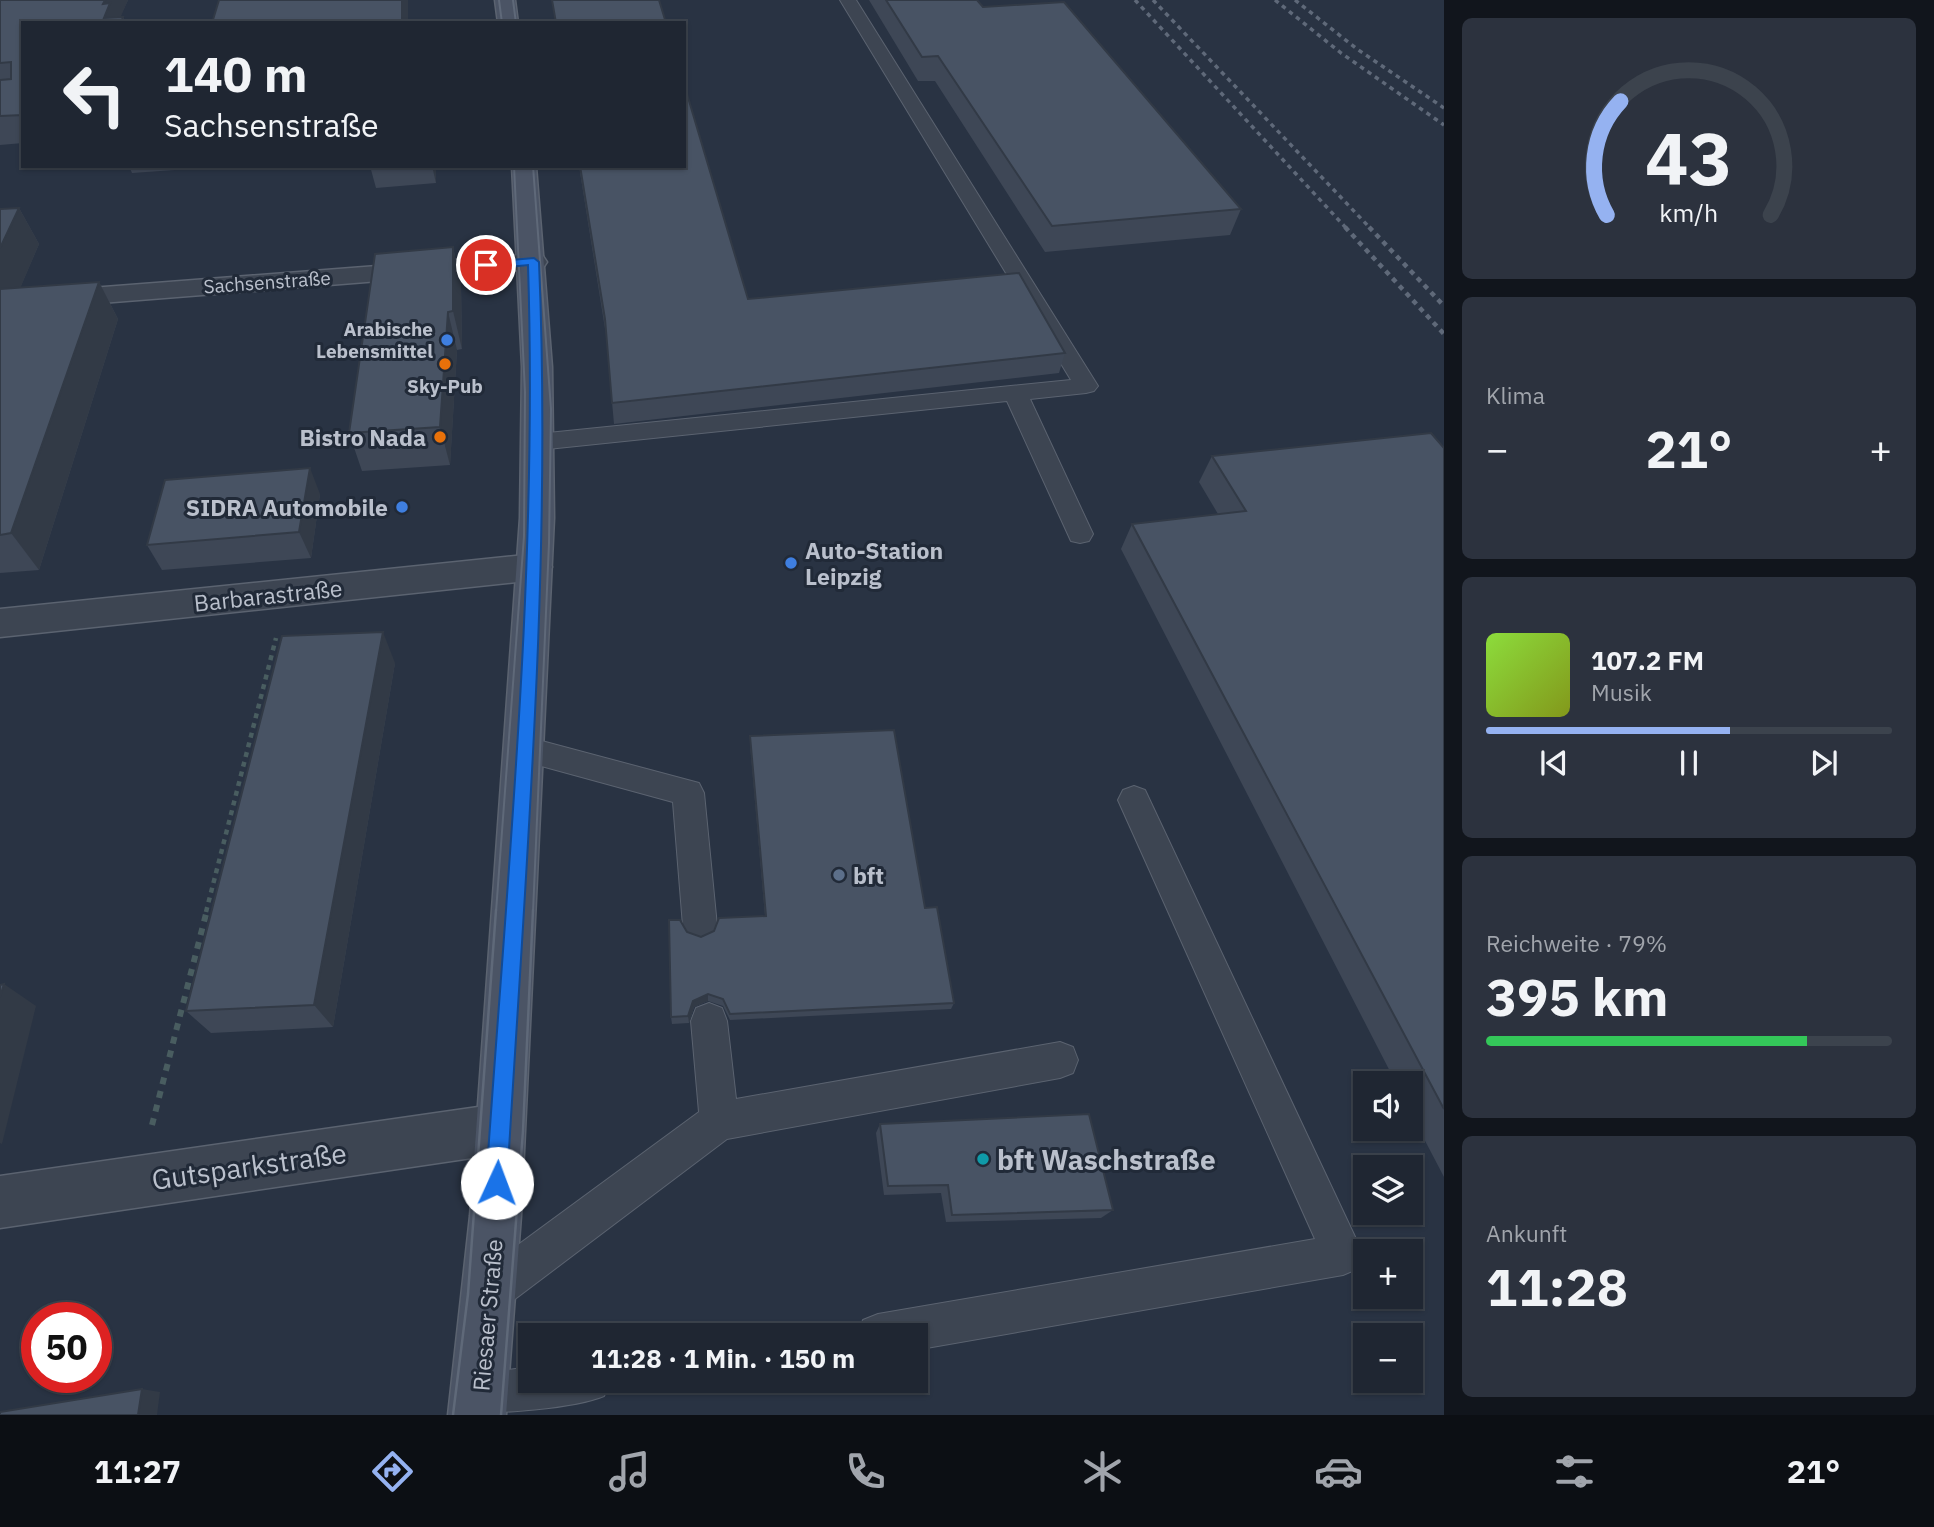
<!DOCTYPE html>
<html lang="de">
<head>
<meta charset="utf-8">
<style>
	:root { --surface:#1f2632; --page:#2c323e; --text:#f1f3f6; --muted:#a1a5ac; --line:#3c434d; --accent:#95b2f1 }
	body { margin:0; font-family:"IBM Plex Sans",sans-serif; background:var(--page); color:var(--text); height:100vh; display:flex; flex-direction:column; font-size:26px; white-space:nowrap }
	* { box-sizing:border-box; margin:0 }
	p { font-size:23px; color:var(--muted) }
	.icon { flex:none; width:38px; height:38px; fill:none; stroke:currentColor; stroke-width:2; stroke-linecap:round; stroke-linejoin:round }
	.map { position:relative; flex:1; overflow:hidden }
	.drawer { display:flex; flex-direction:column; gap:18px; padding:18px; background:#11151c; width:490px }
	.drawer>* { flex:none }
	.hud { position:absolute; left:21px; top:21px; width:665px; height:147px; border-radius:0px; box-shadow:0 2px 5px #0004,0 0 0 2px var(--line); background:#1f2632; color:var(--text); overflow:hidden }
	.buttons { position:absolute; left:1353px; top:1071px; display:grid; gap:14px }
	.buttons a { display:grid; place-items:center; width:70px; height:70px; border-radius:0px; background:var(--surface); box-shadow:0 2px 5px #0004,0 0 0 2px var(--line); font-size:35px }
	.speed { position:absolute; left:21px; top:1302px; display:flex; gap:14px; font-size:35px; font-weight:700; text-align:center }
	.speed>* { display:grid; place-content:center; width:91px; height:91px; border-radius:50%; background:var(--surface); box-shadow:0 2px 5px #0004,0 0 0 2px var(--line); line-height:1 }
	.speed .limit { border:10px solid #d22; background:#fff; color:#111 }
	.pin { position:absolute; display:grid; place-items:center; width:60px; height:60px; color:#fff; margin:-30px; border:4px solid #fff; border-radius:50%; box-shadow:0 2px 7px #0007 }
	.me { position:absolute; width:77px; margin:-38px; rotate:2deg; stroke-linejoin:round; filter:drop-shadow(0 0 5px #0008) }
	.turn { display:flex; align-items:center; gap:24px; height:147px; padding:0 28px; font-size:32px }
	.turn .icon { width:91px; height:91px; stroke-width:2.5 }
	.turn b { display:block; font-size:49px; line-height:60px }
	.big { font-size:52px; font-weight:700; line-height:1.1 }
	.drawer .widget { flex:1; display:flex; flex-direction:column; justify-content:center; gap:10px; min-width:0; padding:0 24px; border-radius:10px; background:var(--page) }
	.drawer .dial { align-items:center; gap:0 }
	.dial svg { height:182px; overflow:visible; fill:none; stroke:var(--line); stroke-width:7; stroke-linecap:round; text-anchor:middle }
	.dial text { fill:var(--text); stroke:none }
	.song { display:flex; align-items:center; gap:21px }
	.cover { width:84px; height:84px; border-radius:10px; background:linear-gradient(135deg,hsl(90 70% 55%),hsl(70 70% 35%)) }
	.played { height:7px; border-radius:4px; background:linear-gradient(90deg,var(--accent) 60%,var(--line) 60%) }
	.keys { display:flex; justify-content:space-around; direction:ltr }
	.heat { display:flex; justify-content:space-between; align-items:center; font-size:38px; direction:ltr }
	.charge { height:10px; border-radius:5px; background:linear-gradient(90deg,#34c759 79%,var(--line) 0) }
	.trip { position:absolute; left:518px; top:1323px; width:410px; height:70px; border-radius:0px; background:var(--surface); box-shadow:0 2px 5px #0004,0 0 0 2px var(--line); font-weight:700; line-height:70px; text-align:center }
	.menu { display:flex; height:112px; justify-content:space-around; align-items:center; background:#0c0f14; color:var(--muted) }
	.menu .icon { width:49px; height:49px }
	.menu .on { color:var(--accent) }
	.menu b { font-size:32px; color:var(--text) }
	main { display:flex; flex:1; min-height:0 }
	.map>svg:first-child { display:block }
	.lines { fill:none; stroke-linecap:round; stroke-linejoin:round }
	.service-casing { stroke:#5b6370; stroke-width:2 }
	.minor-casing { stroke:#5b6370; stroke-width:3 }
	.secondary-casing { stroke:#5b6370; stroke-width:3 }
	.path-far1 { stroke:#495d60; stroke-width:4.5; stroke-dasharray:5 5; stroke-linecap:butt }
	.path { stroke:#495d60; stroke-width:6; stroke-dasharray:7 7; stroke-linecap:butt }
	.service { fill:#3d4552; fill-rule:evenodd }
	.minor { fill:#3d4552; fill-rule:evenodd }
	.secondary { fill:#4b5465; fill-rule:evenodd }
	.tram-far1 { stroke:#5f6979; stroke-width:2 }
	.tram { stroke:#5f6979; stroke-width:2.5 }
	.rail-far1 { stroke:#5f6979; stroke-width:3.5; stroke-dasharray:4.5 4.5; stroke-linecap:butt }
	.rail { stroke:#5f6979; stroke-width:4.5; stroke-dasharray:5 5; stroke-linecap:butt }
	.wall { fill:#3e4756 }
	.shaded-wall { fill:#323a46 }
	.building { fill:#485364; stroke:#323a46; stroke-width:2 }
	.route { fill:#1a73e8; stroke:#114b97; stroke-width:2 }
	.shop-dot { fill:#3f7fe0; stroke:#212a38; stroke-width:2.5 }
	.food-dot { fill:#e8710a; stroke:#212a38; stroke-width:2.5 }
	.service-dot { fill:#5c6f8a; stroke:#212a38; stroke-width:2.5 }
	.culture-dot { fill:#0f9aa8; stroke:#212a38; stroke-width:2.5 }
	.labels { text-anchor:middle; dominant-baseline:central; stroke-width:6; stroke-linejoin:round; paint-order:stroke }
	.far-street-label { font-size:19px; fill:#bac0cc; stroke:#212a38 }
	.far-poi-label { font-size:19px; font-weight:bold; fill:#bac0cc; stroke:#212a38; text-anchor:end }
	.poi-label { font-size:23px; font-weight:bold; fill:#bac0cc; stroke:#212a38; text-anchor:end }
	.street-label { font-size:23px; fill:#bac0cc; stroke:#212a38 }
	.near-poi-label { font-size:28px; font-weight:bold; fill:#bac0cc; stroke:#212a38; text-anchor:start }
	.near-street-label { font-size:28px; fill:#bac0cc; stroke:#212a38 }
</style>
</head>
<body>
<main>
<div class="map">
<svg width="1444" height="1415" viewBox="0 0 1444 1415">
	<rect width="100%" height="100%" fill="#293343"/>
	<g class="lines">
		<defs>
			<g id="service">
				<polygon points="840,0 856,0 1098,386 1094,391 1086,393 1030,399 1093,534 1089,541 1080,543 1071,541 1007,401 538,450 529,448 526,442 529,436 538,434 1071,380"/>
				<polygon points="523,736 699,783 704,793 717,926 712,937 700,942 688,937 683,926 673,802 512,758 508,749 512,740"/>
				<polygon points="1134,786 1145,790 1357,1241 1363,1255 1357,1269 1343,1275 915,1350 915,1335 857,1335 863,1320 878,1314 1315,1239 1118,800 1123,790"/>
				<polygon points="709,1003 722,1008 727,1021 736,1099 1060,1042 1073,1047 1078,1060 1073,1073 1060,1078 727,1139 507,1305 492,1311 477,1305 471,1290 477,1275 699,1112 691,1021 696,1008"/>
				<path d="M530,1367V1381H611L604,1396C576,1408 493,1415 465,1411L458,1396L465,1381L480,1374Z"/>
			</g>
			<g id="minor">
				<polygon points="534,254 543,256 547,262 543,268 0,311 0,295"/>
				<polygon points="535,554 547,558 552,567 547,576 535,580 0,637 0,609"/>
				<polygon points="499,1104 517,1111 524,1129 517,1147 499,1154 0,1228 0,1176"/>
			</g>
			<g id="secondary">
				<polygon points="495,0 515,0 518,23 498,23"/>
				<polygon points="512,166 536,166 552,367 554,518 521,1216 506,1415 448,1415 470,1216 520,518 522,367"/>
			</g>
		</defs>
		<use href="#service" class="service-casing"/>
		<use href="#minor" class="minor-casing"/>
		<use href="#secondary" class="secondary-casing"/>
		<polyline class="path-far1" points="206,912 276,638"/>
		<polyline class="path" points="152,1125 207,910"/>
		<use href="#service" class="service"/>
		<use href="#minor" class="minor"/>
		<use href="#secondary" class="secondary"/>
		<g class="tram-far1">
			<polyline points="499,0 502,23"/>
			<polyline points="513,0 516,23"/>
			<polyline points="496,912 524,536 525,392 514,166"/>
			<polyline points="533,912 549,543 551,409 533,166"/>
		</g>
		<g class="tram">
			<polyline points="453,1415 468,1294 496,910"/>
			<polyline points="501,1415 523,1131 533,910"/>
		</g>
		<g class="rail-far1">
			<polyline points="1135,0 1347,229"/>
			<polyline points="1153,0 1371,229"/>
			<polyline points="1275,0 1341,53 1444,125"/>
			<polyline points="1295,0 1357,49 1444,108"/>
		</g>
		<g class="rail">
			<polyline points="1345,227 1444,334"/>
			<polyline points="1369,227 1444,306"/>
		</g>
	</g>
	<g class="wall">
		<polygon points="0,0 128,0 120,17 123,17 126,23 23,23 23,143 0,145"/>
		<polygon points="869,0 977,0 983,7 1241,209 1230,235 1045,252 935,81 918,81"/>
		<polygon points="129,166 232,166 132,173"/>
		<polygon points="370,166 436,166 436,183 376,188"/>
		<polygon points="579,166 684,166 748,299 1065,353 1059,373 614,424 606,335"/>
		<polygon points="19,208 39,244 20,288 99,282 118,319 39,570 0,573 0,209"/>
		<polygon points="453,247 461,285 462,349 457,350 450,465 362,471 349,433"/>
		<polygon points="1444,448 1444,1177 1410,1112 1410,1083 1396,1083 1121,549 1132,524 1218,514 1199,482 1212,456"/>
		<polygon points="320,494 311,558 162,570 147,545"/>
		<polygon points="395,663 333,1027 211,1033 186,1011"/>
		<polygon points="750,736 925,908 954,1003 951,1009 730,1020 723,1006 708,1001 694,1007 689,1023 672,1024 671,1017 687,932 701,937 765,916 750,744"/>
		<polygon points="880,1124 1113,1210 1101,1218 946,1222 941,1193 884,1195 876,1133"/>
	</g>
	<g class="shaded-wall">
		<polygon points="105,0 128,0 118,23 104,18 103,4"/>
		<rect x="402" y="0" width="6" height="23"/>
		<polygon points="432,166 436,166 436,183"/>
		<polygon points="19,208 39,244 19,291 0,293 0,248"/>
		<polygon points="453,247 461,285 462,349 453,311"/>
		<polygon points="99,282 118,319 39,570 11,533"/>
		<polygon points="448,312 457,350 450,465 440,427"/>
		<polygon points="310,468 320,494 311,558 299,532"/>
		<polygon points="383,632 395,663 333,1027 314,1005"/>
		<polygon points="4,984 36,1006 2,1144 0,1143 0,997"/>
		<polygon points="708,994 708,1001 694,1007 689,1023 688,1016 693,1001"/>
		<polygon points="142,1389 160,1392 157,1415 138,1415"/>
	</g>
	<g class="building">
		<polygon points="0,0 105,0 103,4 110,3 104,18 123,17 121,23 23,23 23,115 0,116 0,80 11,79 11,62 0,63"/>
		<polygon points="219,0 402,0 402,23 212,23"/>
		<polygon points="552,0 659,0 666,23 556,23"/>
		<polygon points="886,0 977,0 983,7 1064,2 1241,209 1052,226 938,56 922,57"/>
		<polygon points="684,84 748,299 1019,273 1065,353 612,403 605,319 580,166 684,166"/>
		<polygon points="19,208 0,248 0,209"/>
		<polygon points="453,247 453,311 448,312 440,427 349,433 375,254"/>
		<polygon points="99,282 11,533 0,535 0,289"/>
		<polygon points="1431,433 1444,448 1444,1109 1132,524 1246,511 1212,456"/>
		<polygon points="310,468 299,532 147,545 165,480"/>
		<polygon points="383,632 314,1005 186,1011 282,636"/>
		<polygon points="894,730 925,908 937,907 954,1003 730,1014 723,999 708,994 693,1001 688,1016 671,1017 669,920 680,920 687,932 701,937 714,931 719,918 766,916 750,736"/>
		<polygon points="4,984 0,997 0,985"/>
		<polygon points="1089,1114 1113,1210 952,1215 948,1185 888,1186 880,1124"/>
		<polygon points="142,1389 138,1415 0,1415 0,1412"/>
	</g>
	<path class="route" d="M534,258L539,262C552,569 525,876 507,1183L504,1190L497,1193L489,1190L486,1183C507,877 538,572 528,265L486,269L481,265L486,262Z"/>
	<g class="shop-dot">
		<circle cx="447" cy="340" r="7"/>
		<circle cx="402" cy="507" r="7"/>
		<circle cx="791" cy="563" r="7"/>
	</g>
	<g class="food-dot">
		<circle cx="445" cy="364" r="7"/>
		<circle cx="440" cy="437" r="7"/>
	</g>
	<circle class="service-dot" cx="839" cy="875" r="7"/>
	<circle class="culture-dot" cx="983" cy="1159" r="7"/>
	<g class="labels">
		<g class="far-street-label">
			<text transform="translate(267 282) rotate(-4)">Sachsenstraße</text>
		</g>
		<g class="far-poi-label">
			<text x="433" y="329">Arabische<tspan x="433" dy="22">Lebensmittel</tspan></text>
			<text x="445" y="386" text-anchor="middle">Sky-Pub</text>
		</g>
		<g class="poi-label">
			<text x="426" y="437">Bistro Nada</text>
			<text x="388" y="507">SIDRA Automobile</text>
			<text x="805" y="550" text-anchor="start">Auto-Station<tspan x="805" dy="26">Leipzig</tspan></text>
			<text x="853" y="875" text-anchor="start">bft</text>
		</g>
		<g class="street-label">
			<text transform="translate(268 595) rotate(-6)">Barbarastraße</text>
			<text transform="translate(487 1315) rotate(-85)">Riesaer Straße</text>
		</g>
		<g class="near-poi-label">
			<text x="997" y="1159">bft Waschstraße</text>
		</g>
		<g class="near-street-label">
			<text transform="translate(249 1166) rotate(-8)">Gutsparkstraße</text>
		</g>
	</g>
</svg>
<div class="buttons">
<a><svg class="icon" aria-label="sound" viewBox="0 0 24 24"><path d="M4 9h4l5-4v14l-5-4H4zM17 9q2 3 0 6"/></svg></a>
<a><svg class="icon" aria-label="layers" viewBox="0 0 24 24"><path d="M12 4l9 5-9 5-9-5zM3 14l9 5 9-5"/></svg></a>
<a>+</a>
<a>−</a>
</div>
<div class="speed"><div class="limit">50</div></div>
<div class="pin" style="left:486px;top:265px;background:#d93025"><svg class="icon" aria-label="arrive" viewBox="0 0 24 24"><path d="M6 21V4h12l-3 4 3 4H6"/></svg></div>
<svg class="me" style="left:497px;top:1183px" viewBox="-20 -20 40 40"><circle r="19" fill="#fff"/><path d="M0-13L10 11 0 6-10 11z" fill="#1a73e8"/></svg>
<div class="trip">11:28 · 1 Min. · 150 m</div>
<div class="hud">
<div class="turn"><svg class="icon" aria-label="left" viewBox="0 0 24 24"><path d="M17 20v-9H6M10 6l-5 5 5 5"/></svg><div><b>140 m</b>Sachsenstraße</div></div>
</div>
</div>
<section class="drawer">
<div class="widget dial"><svg viewBox="0 0 100 80">
<path d="M14 69A42 42 0 1 1 86 69"/>
<path d="M14 69A42 42 0 0 1 20 19" stroke="#95b2f1"/>
<text x="50" y="56" font-size="32" font-weight="700">43</text>
<text x="50" y="72" font-size="11">km/h</text>
</svg></div>
<div class="widget"><p>Klima</p>
<div class="heat"><a>−</a><b class="big">21°</b><a>+</a></div>
</div>
<div class="widget">
<div class="song"><i class="cover"></i><div><b>107.2 FM</b><p>Musik</p></div></div>
<div class="played"></div>
<div class="keys"><svg class="icon" aria-label="previous" viewBox="0 0 24 24"><path d="M18 5L8 12l10 7zM5 5v14"/></svg><svg class="icon" aria-label="pause" viewBox="0 0 24 24"><path d="M8 5v14M16 5v14"/></svg><svg class="icon" aria-label="next" viewBox="0 0 24 24"><path d="M6 5l10 7-10 7zM19 5v14"/></svg></div>
</div>
<div class="widget"><p>Reichweite · 79%</p><b class="big">395 km</b><div class="charge"></div></div>
<div class="widget"><p>Ankunft</p><b class="big">11:28</b></div>
</section>
</main>
<nav class="menu">
<b>11:27</b>
<svg class="icon on" aria-label="directions" viewBox="0 0 24 24"><path d="M12 3l9 9-9 9-9-9zM9 14v-3h6M13 9l2 2-2 2"/></svg>
<svg class="icon" aria-label="music" viewBox="0 0 24 24"><path d="M9 18V5l10-2v13"/><circle cx="6" cy="18" r="3"/><circle cx="16" cy="16" r="3"/></svg>
<svg class="icon" aria-label="phone" viewBox="0 0 24 24"><path d="M5 4h4l2 5-3 2q2 4 5 5l2-3 5 2v4C11 20 4 13 5 4z"/></svg>
<svg class="icon" aria-label="climate" viewBox="0 0 24 24"><path d="M12 3v18M4 7l16 10M4 17L20 7"/></svg>
<svg class="icon" aria-label="car" viewBox="0 0 24 24"><path d="M5 17H2v-5l4-1 3-4h7l3 4 3 1v5h-3M9 17h6M6 11h13"/><circle cx="7" cy="17" r="2"/><circle cx="17" cy="17" r="2"/></svg>
<svg class="icon" aria-label="filters" viewBox="0 0 24 24"><path d="M4 7h16M4 17h16"/><circle cx="9" cy="7" r="2"/><circle cx="15" cy="17" r="2"/></svg>
<b>21°</b>
</nav>
</body>
</html>
